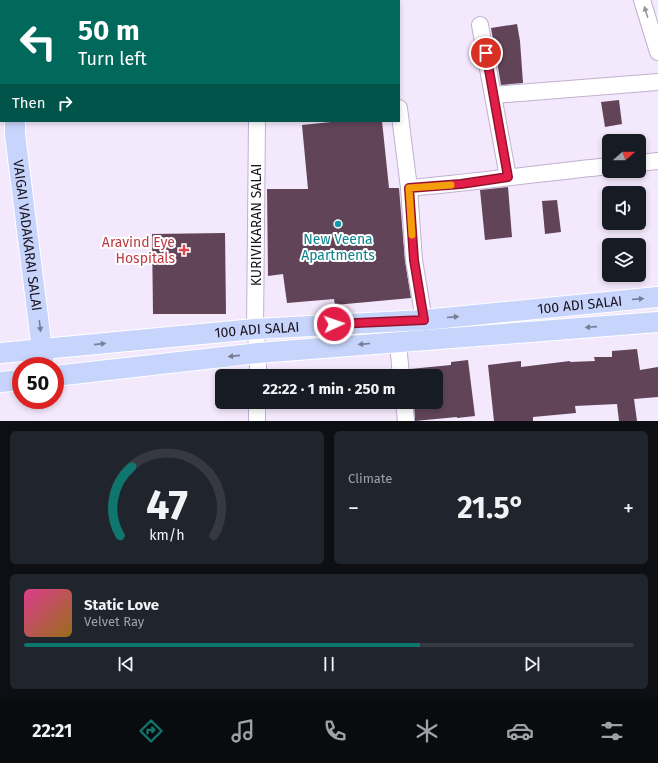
<!DOCTYPE html>
<html lang="en">
<head>
<meta charset="utf-8">
<style>
	:root { --surface:#171b24; --page:#20242c; --text:#f1f3f6; --muted:#9ea1a6; --line:#363941; --accent:#0f766e }
	body { margin:0; font-family:"Fira Sans",sans-serif; background:var(--page); color:var(--text); height:100vh; display:flex; flex-direction:column; font-size:15px; white-space:nowrap }
	* { box-sizing:border-box; margin:0 }
	p { font-size:13px; color:var(--muted) }
	.icon { flex:none; width:22px; height:22px; fill:none; stroke:currentColor; stroke-width:2; stroke-linecap:round; stroke-linejoin:round }
	.map { position:relative; height:421px; overflow:hidden }
	.details { display:flex; flex-direction:column; gap:10px; padding:10px; background:#0d0f14; flex:1 }
	.details>* { flex:none }
	.top-card { position:absolute; left:0px; top:0px; width:400px; height:122px; box-shadow:0 2px 6px #0003; background:#00695c; color:#fff; overflow:hidden }
	.needle { width:26px; rotate:70deg }
	.tools { position:absolute; left:602px; top:134px; display:grid; gap:8px }
	.tools a { display:grid; place-items:center; width:44px; height:44px; border-radius:6px; background:var(--surface); box-shadow:0 2px 6px #0003; font-size:20px }
	.speed { position:absolute; left:12px; top:357px; display:flex; gap:8px; font-size:20px; font-weight:700; text-align:center }
	.speed>* { display:grid; place-content:center; width:52px; height:52px; border-radius:50%; background:var(--surface); box-shadow:0 2px 6px #0003; line-height:1 }
	.speed .limit { border:6px solid #d22; background:#fff; color:#111 }
	.pin { position:absolute; display:grid; place-items:center; width:34px; height:34px; color:#fff; margin:-17px; border:2px solid #fff; border-radius:50%; box-shadow:0 1px 4px #0007 }
	.me { position:absolute; width:44px; margin:-22px; rotate:87deg; stroke-linejoin:round; filter:drop-shadow(0 0 3px #0008) }
	.turn { display:flex; align-items:center; gap:14px; height:84px; padding:0 12px; font-size:18px }
	.turn .icon { width:52px; height:52px; stroke-width:2.5 }
	.turn b { display:block; font-size:28px; line-height:34px }
	.then { display:flex; align-items:center; height:38px; padding:0 12px; background:#0003; gap:8px; font-size:15px }
	.big { font-size:30px; font-weight:700; line-height:1.1 }
	.details .tile { flex:1; display:flex; flex-direction:column; justify-content:center; gap:6px; min-width:0; padding:0 14px; border-radius:6px; background:var(--page) }
	.details .dial { align-items:center; gap:0 }
	.dial svg { height:104px; overflow:visible; fill:none; stroke:var(--line); stroke-width:7; stroke-linecap:round; text-anchor:middle }
	.dial text { fill:var(--text); stroke:none }
	.song { display:flex; align-items:center; gap:12px }
	.cover { width:48px; height:48px; border-radius:6px; background:linear-gradient(135deg,hsl(330 70% 55%),hsl(40 70% 35%)) }
	.played { height:4px; border-radius:2px; background:linear-gradient(90deg,var(--accent) 65%,var(--line) 65%) }
	.keys { display:flex; justify-content:space-around; direction:ltr }
	.heat { display:flex; justify-content:space-between; align-items:center; font-size:22px; direction:ltr }
	.details .tiles { flex:1; display:grid; gap:10px; grid-template-columns:1fr 1fr }
	.tile:last-child { grid-column:span 2 }
	.trip { position:absolute; left:215px; top:369px; width:228px; height:40px; border-radius:6px; background:var(--surface); box-shadow:0 2px 6px #0003; font-weight:700; line-height:40px; text-align:center }
	.tabs { display:flex; height:64px; justify-content:space-around; align-items:center; background:#090b0e; color:var(--muted) }
	.tabs .icon { width:28px; height:28px }
	.tabs .selected { color:var(--accent) }
	.tabs b { font-size:18px; color:var(--text) }
	.map>svg:first-child { display:block }
	.building { fill:#614458 }
	.lines { fill:none; stroke-linecap:round; stroke-linejoin:round }
	.minor-casing { stroke:#c2b0d0; stroke-width:18 }
	.major-casing { stroke:#fff; stroke-width:22 }
	.minor { stroke:#fff; stroke-width:16 }
	.major { stroke:#c7d4fb; stroke-width:20 }
	.oneway { fill:#979499 }
	.oneway2 { fill:#787c97 }
	.route-casing { stroke:#92132f; stroke-width:10 }
	.route { stroke:#e11d48; stroke-width:7 }
	.slow { stroke:#f59e0b; stroke-width:7 }
	.culture-dot { fill:#0f9aa8; stroke:#fff; stroke-width:1.5 }
	.health-dot { fill:#e0444e; stroke:#fff; stroke-width:1.5 }
	.labels { text-anchor:middle; dominant-baseline:central; stroke-width:4; stroke-linejoin:round; paint-order:stroke }
	.street-label { font-size:14px; fill:#17111c; stroke:#fff }
	.culture-label { font-size:14px; fill:#0d838f; stroke:#fff }
	.health-label { font-size:14px; fill:#be3a42; stroke:#fff; text-anchor:end }
</style>
</head>
<body>
<div class="map">
<svg width="658" height="421" viewBox="0 0 658 421">
	<rect width="100%" height="100%" fill="#f3e8fc"/>
	<g class="building">
		<polygon points="517,24 520,41 523,83 501,85 491,28"/>
		<polygon points="619,100 622,124 605,127 601,102"/>
		<polygon points="341,121 382,121 389,188 399,188 405,261 411,298 335,305 334,299 287,303 283,274 268,276 267,189 308,189 302,125"/>
		<polygon points="508,187 512,237 485,240 480,190"/>
		<polygon points="557,200 561,232 545,234 542,201"/>
		<polygon points="225,233 226,314 153,314 152,234"/>
		<polygon points="637,349 640,370 658,367 658,397 634,399 637,421 619,421 617,404 575,406 576,413 533,417 533,421 494,421 488,365 521,361 521,367 570,361 570,362 595,361 594,357 612,357 612,351"/>
		<polygon points="468,360 475,416 457,418 457,417 415,421 414,402 436,402 436,376 410,376 410,369 451,365 451,362"/>
	</g>
	<g class="lines">
		<defs>
			<g id="minor">
				<polyline points="386,0 386,1"/>
				<polyline points="642,0 658,52"/>
				<polyline points="170,1 175,0"/>
				<polyline points="258,1 258,0"/>
				<polyline points="480,25 508,177"/>
				<polyline points="494,95 658,82"/>
				<polyline points="399,108 409,188 414,260 424,320 423,331"/>
				<polyline points="257,121 255,329 258,353 258,376"/>
				<polyline points="639,163 658,161"/>
				<path d="M409,188C476,182 542,173 609,166"/>
				<polyline points="397,332 401,376"/>
				<polyline points="404,402 406,421"/>
				<polyline points="257,421 257,402"/>
			</g>
			<g id="major">
				<polyline points="16,1 16,0"/>
				<path id="s1" d="M15,121V134L44,366"/>
				<path id="s2" d="M0,353L255,329L424,320L658,297"/>
				<polyline points="55,376 258,353 658,322"/>
				<polyline points="0,382 21,380"/>
			</g>
		</defs>
		<use href="#minor" class="minor-casing"/>
		<use href="#major" class="major-casing"/>
		<use href="#minor" class="minor"/>
		<use href="#major" class="major"/>
	</g>
	<defs><path id="oneway-solid" d="M-6-.8H1V-3.2L6.5 0L1 3.2V.8H-6Z"/></defs>
	<use class="oneway" href="#oneway-solid" transform="translate(646 12) rotate(-107)"/>
	<g class="oneway2">
		<use href="#oneway-solid" transform="translate(638 299) rotate(-5)"/>
		<use href="#oneway-solid" transform="translate(453 317) rotate(-5)"/>
		<use href="#oneway-solid" transform="translate(40 326) rotate(83)"/>
		<use href="#oneway-solid" transform="translate(591 327) rotate(176)"/>
		<use href="#oneway-solid" transform="translate(100 344) rotate(-6)"/>
		<use href="#oneway-solid" transform="translate(364 344) rotate(175)"/>
		<use href="#oneway-solid" transform="translate(234 356) rotate(174)"/>
	</g>
	<g class="lines">
		<defs>
			<polyline id="route" points="334,324 424,320 414,260 409,188 461,184 508,177 486,53"/>
		</defs>
		<use href="#route" class="route-casing"/>
		<use href="#route" class="route"/>
		<polyline class="slow" points="412,235 409,188 451,185"/>
	</g>
	<circle class="culture-dot" cx="338" cy="224" r="4"/>
	<path class="health-dot" d="M182 244h4v4h4v4h-4v4h-4v-4h-4v-4h4z"/>
	<g class="labels">
		<g class="street-label">
			<text transform="translate(256 225) rotate(-90)">KURIVIKARAN SALAI</text>
			<text stroke="none"><textPath href="#s1" startOffset="115">VAIGAI VADAKARAI SALAI</textPath></text>
			<text stroke="none"><textPath href="#s2" startOffset="582">100 ADI SALAI</textPath></text>
			<text stroke="none"><textPath href="#s2" startOffset="258">100 ADI SALAI</textPath></text>
		</g>
		<g class="culture-label">
			<text x="338" y="239">New Veena<tspan x="338" dy="16">Apartments</tspan></text>
		</g>
		<g class="health-label">
			<text x="175" y="242">Aravind Eye<tspan x="175" dy="16">Hospitals</tspan></text>
		</g>
	</g>
</svg>
<div class="tools">
<a><svg class="needle" viewBox="-14 -14 28 28"><path d="M0-13l5 13h-10z" fill="#e53935"/><path d="M0 13l5-13h-10z" fill="#9ea1a6"/></svg></a>
<a><svg class="icon" aria-label="sound" viewBox="0 0 24 24"><path d="M4 9h4l5-4v14l-5-4H4zM17 9q2 3 0 6"/></svg></a>
<a><svg class="icon" aria-label="layers" viewBox="0 0 24 24"><path d="M12 4l9 5-9 5-9-5zM3 14l9 5 9-5"/></svg></a>
</div>
<div class="speed"><div class="limit">50</div></div>
<div class="pin" style="left:486px;top:53px;background:#d93025"><svg class="icon" aria-label="arrive" viewBox="0 0 24 24"><path d="M6 21V4h12l-3 4 3 4H6"/></svg></div>
<svg class="me" style="left:334px;top:324px" viewBox="-20 -20 40 40"><circle r="17" fill="#e11d48" stroke="#fff" stroke-width="3"/><path d="M0-11L8 9 0 5-8 9z" fill="#fff"/></svg>
<div class="trip">22:22 · 1 min · 250 m</div>
<div class="top-card">
<div class="turn"><svg class="icon" aria-label="left" viewBox="0 0 24 24"><path d="M17 20v-9H6M10 6l-5 5 5 5"/></svg><div><b>50 m</b>Turn left</div></div>
<div class="then">Then<svg class="icon" aria-label="right" viewBox="0 0 24 24"><path d="M7 20v-9h11M14 6l5 5-5 5"/></svg></div>
</div>
</div>
<section class="details">
<div class="tiles">
<div class="tile dial"><svg viewBox="0 0 100 80">
<path d="M14 69A42 42 0 1 1 86 69"/>
<path d="M14 69A42 42 0 0 1 23 16" stroke="#0f766e"/>
<text x="50" y="56" font-size="32" font-weight="700">47</text>
<text x="50" y="72" font-size="11">km/h</text>
</svg></div>
<div class="tile"><p>Climate</p>
<div class="heat"><a>−</a><b class="big">21.5°</b><a>+</a></div>
</div>
<div class="tile">
<div class="song"><i class="cover"></i><div><b>Static Love</b><p>Velvet Ray</p></div></div>
<div class="played"></div>
<div class="keys"><svg class="icon" aria-label="previous" viewBox="0 0 24 24"><path d="M18 5L8 12l10 7zM5 5v14"/></svg><svg class="icon" aria-label="pause" viewBox="0 0 24 24"><path d="M8 5v14M16 5v14"/></svg><svg class="icon" aria-label="next" viewBox="0 0 24 24"><path d="M6 5l10 7-10 7zM19 5v14"/></svg></div>
</div>
</div>
</section>
<nav class="tabs">
<b>22:21</b>
<svg class="icon selected" aria-label="directions" viewBox="0 0 24 24"><path d="M12 3l9 9-9 9-9-9zM9 14v-3h6M13 9l2 2-2 2"/></svg>
<svg class="icon" aria-label="music" viewBox="0 0 24 24"><path d="M9 18V5l10-2v13"/><circle cx="6" cy="18" r="3"/><circle cx="16" cy="16" r="3"/></svg>
<svg class="icon" aria-label="phone" viewBox="0 0 24 24"><path d="M5 4h4l2 5-3 2q2 4 5 5l2-3 5 2v4C11 20 4 13 5 4z"/></svg>
<svg class="icon" aria-label="climate" viewBox="0 0 24 24"><path d="M12 3v18M4 7l16 10M4 17L20 7"/></svg>
<svg class="icon" aria-label="car" viewBox="0 0 24 24"><path d="M5 17H2v-5l4-1 3-4h7l3 4 3 1v5h-3M9 17h6M6 11h13"/><circle cx="7" cy="17" r="2"/><circle cx="17" cy="17" r="2"/></svg>
<svg class="icon" aria-label="filters" viewBox="0 0 24 24"><path d="M4 7h16M4 17h16"/><circle cx="9" cy="7" r="2"/><circle cx="15" cy="17" r="2"/></svg>
</nav>
</body>
</html>
